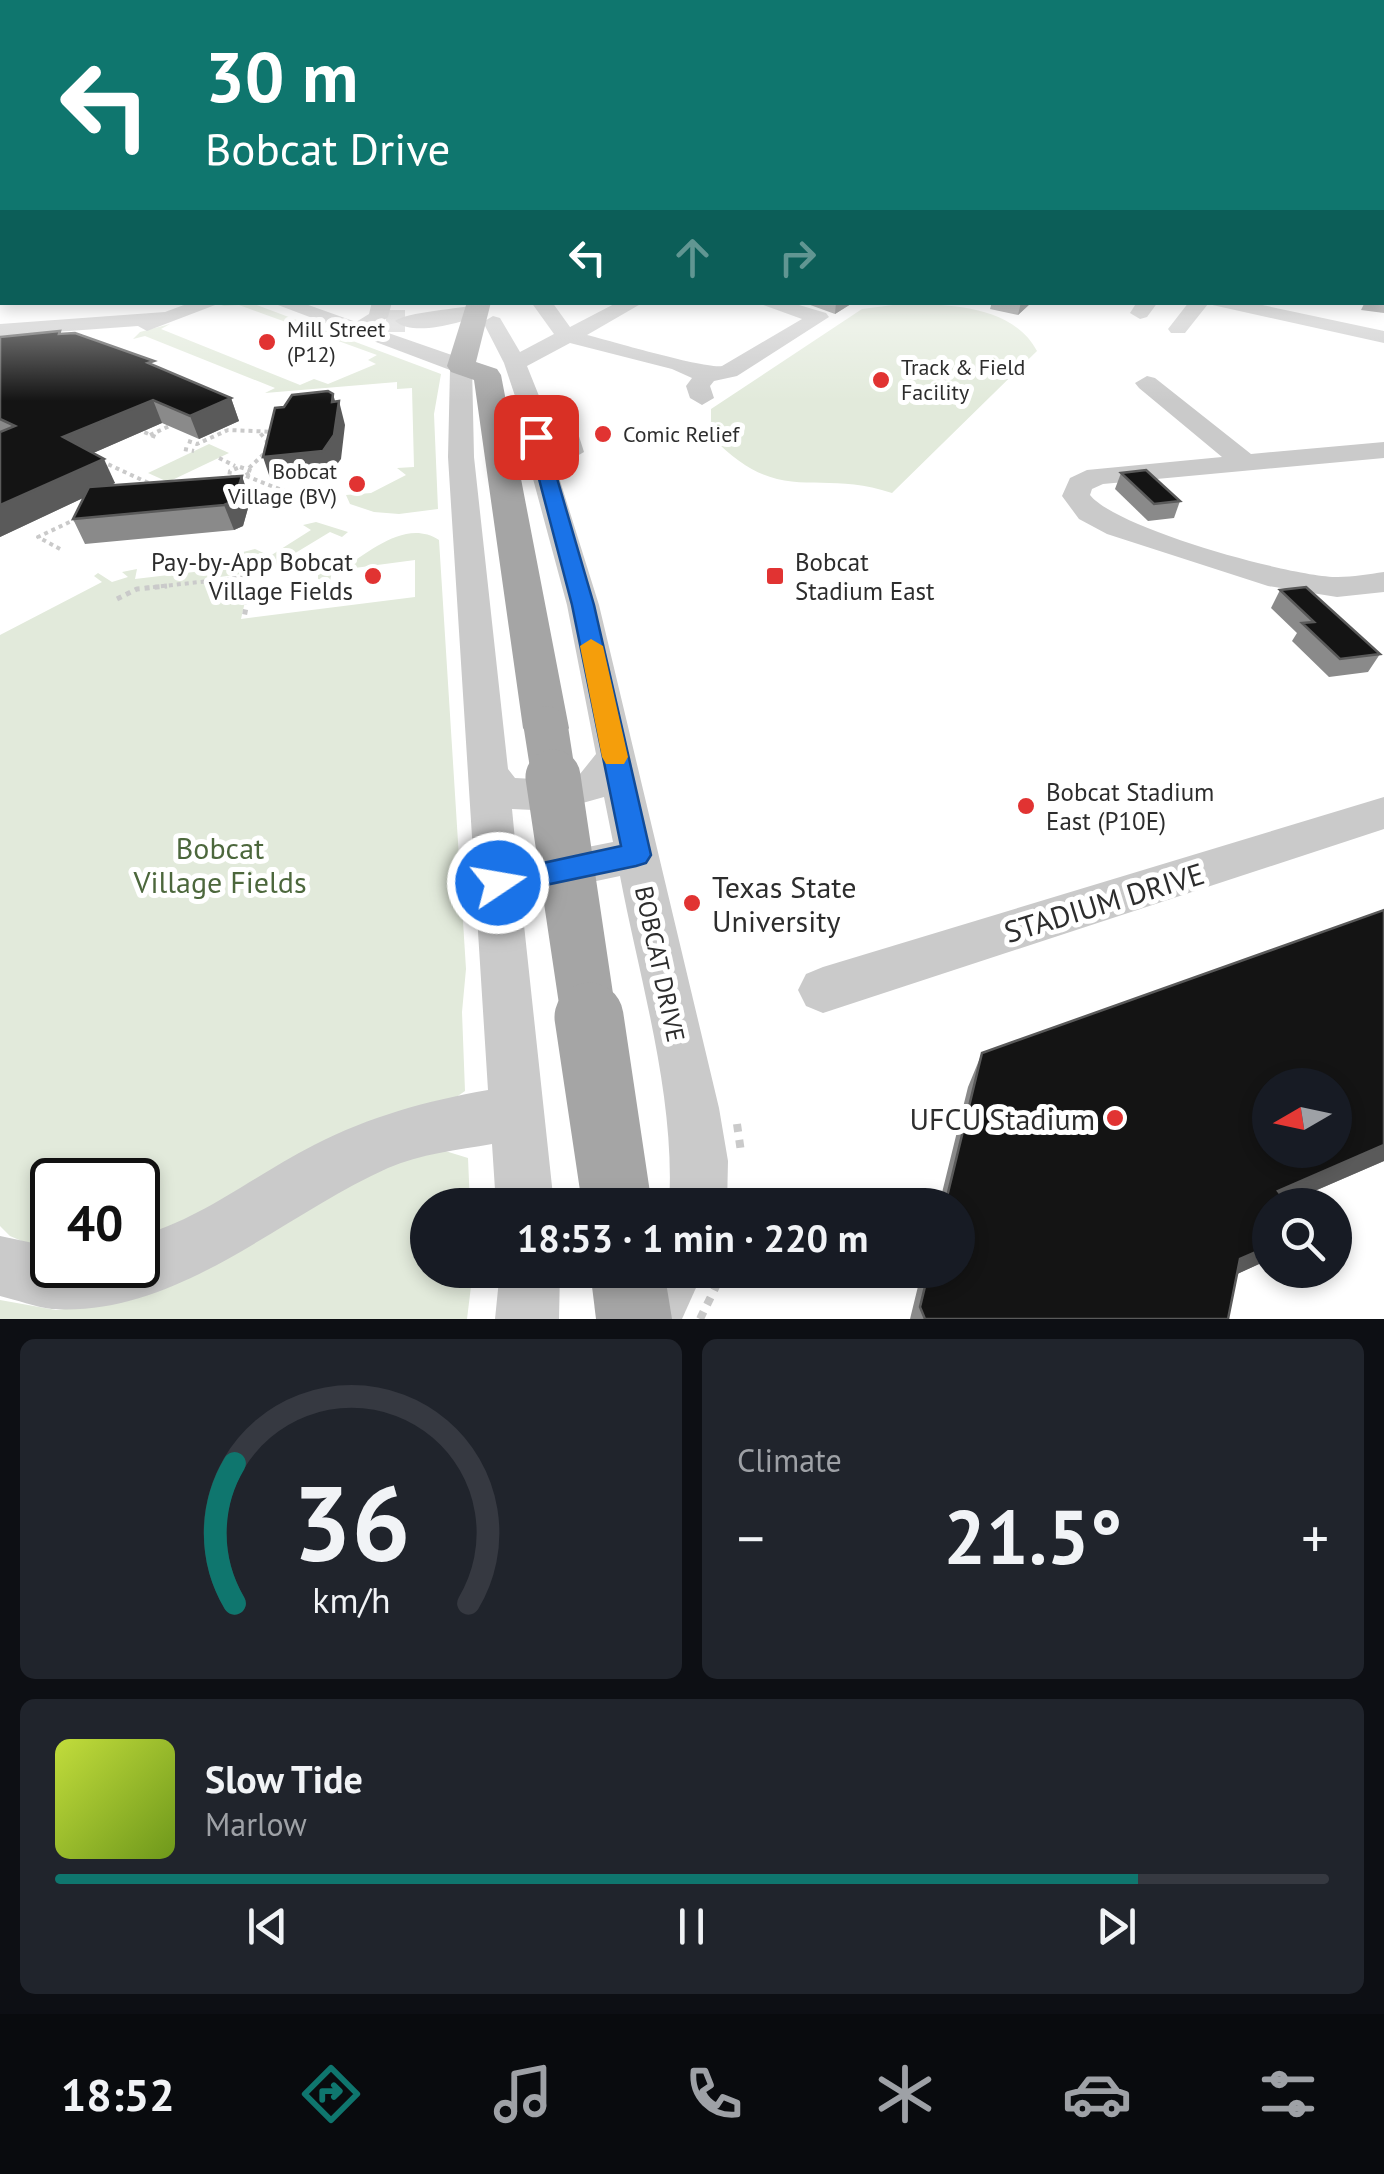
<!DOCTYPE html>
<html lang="en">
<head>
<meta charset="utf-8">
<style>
	:root { --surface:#171b24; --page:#20242c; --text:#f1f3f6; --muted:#9ea1a6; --line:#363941; --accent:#0f766e }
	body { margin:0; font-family:"PT Sans",sans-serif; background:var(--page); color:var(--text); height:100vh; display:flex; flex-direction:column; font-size:38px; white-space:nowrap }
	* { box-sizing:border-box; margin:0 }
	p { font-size:32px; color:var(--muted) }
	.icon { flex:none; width:55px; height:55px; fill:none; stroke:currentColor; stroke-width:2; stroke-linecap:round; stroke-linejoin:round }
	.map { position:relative; height:1319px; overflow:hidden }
	.sheet { display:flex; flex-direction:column; gap:20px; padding:20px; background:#0d0f14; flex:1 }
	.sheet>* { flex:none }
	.banner { position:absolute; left:0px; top:0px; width:1385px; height:305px; box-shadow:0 5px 15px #0003; background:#0f766e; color:#fff; overflow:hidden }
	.needle { width:65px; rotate:261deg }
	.fabs { position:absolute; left:1252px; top:1068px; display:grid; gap:20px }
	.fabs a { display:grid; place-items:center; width:100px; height:100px; border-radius:50%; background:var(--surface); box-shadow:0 5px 15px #0003; font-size:50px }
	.speed { position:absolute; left:30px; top:1158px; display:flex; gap:20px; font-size:50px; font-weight:700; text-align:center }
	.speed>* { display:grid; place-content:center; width:130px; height:130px; border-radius:50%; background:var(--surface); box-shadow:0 5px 15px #0003; line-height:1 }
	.speed .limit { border:5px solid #111; border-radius:15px; background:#fff; color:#111 }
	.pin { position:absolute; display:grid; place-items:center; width:85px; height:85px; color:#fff; margin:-42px; border-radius:20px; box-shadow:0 5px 15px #0006 }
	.me { position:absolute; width:110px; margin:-55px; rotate:78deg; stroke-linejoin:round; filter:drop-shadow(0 0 8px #0008) }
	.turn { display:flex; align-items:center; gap:35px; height:210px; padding:0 40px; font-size:45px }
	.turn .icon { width:130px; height:130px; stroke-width:2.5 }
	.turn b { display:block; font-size:70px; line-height:85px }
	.lanes { display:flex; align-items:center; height:95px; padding:0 40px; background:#0003; justify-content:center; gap:50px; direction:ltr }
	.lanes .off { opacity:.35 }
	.big { font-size:75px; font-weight:700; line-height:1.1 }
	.sheet .card { flex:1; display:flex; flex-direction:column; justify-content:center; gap:15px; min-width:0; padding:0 35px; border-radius:15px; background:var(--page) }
	.sheet .dial { align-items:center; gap:0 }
	.dial svg { height:260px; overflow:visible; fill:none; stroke:var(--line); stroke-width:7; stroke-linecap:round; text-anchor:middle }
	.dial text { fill:var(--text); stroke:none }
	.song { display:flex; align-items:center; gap:30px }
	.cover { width:120px; height:120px; border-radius:15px; background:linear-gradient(135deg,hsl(70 70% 55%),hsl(80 70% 35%)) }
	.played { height:10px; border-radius:5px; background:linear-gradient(90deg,var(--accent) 85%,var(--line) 85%) }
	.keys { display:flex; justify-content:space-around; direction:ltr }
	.heat { display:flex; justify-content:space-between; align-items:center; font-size:55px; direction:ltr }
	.sheet .tiles { flex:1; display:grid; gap:20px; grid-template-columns:1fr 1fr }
	.card:last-child { grid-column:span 2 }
	.trip { position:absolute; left:410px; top:1188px; width:565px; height:100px; border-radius:50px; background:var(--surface); box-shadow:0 5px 15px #0003; font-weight:700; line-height:100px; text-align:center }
	.menu { display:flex; height:160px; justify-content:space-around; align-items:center; background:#090b0e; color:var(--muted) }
	.menu .icon { width:70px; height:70px }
	.menu .active { color:var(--accent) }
	.menu b { font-size:45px; color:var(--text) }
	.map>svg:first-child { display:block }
	.green { fill:#e2eadb }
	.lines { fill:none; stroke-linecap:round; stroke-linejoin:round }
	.minor-tunnel { stroke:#d5d5d5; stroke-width:22; stroke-dasharray:22 11; stroke-linecap:butt }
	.path-far2 { stroke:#cacaca; stroke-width:4; stroke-dasharray:4 4; stroke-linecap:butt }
	.path-far1 { stroke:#cacaca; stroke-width:5; stroke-dasharray:5 5; stroke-linecap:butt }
	.path { stroke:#cacaca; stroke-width:8; stroke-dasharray:8 8; stroke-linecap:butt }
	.minor { fill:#cacaca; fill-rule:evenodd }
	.major { fill:#a5a5a5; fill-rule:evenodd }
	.major-bridge-far2 { stroke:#a5a5a5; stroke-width:44 }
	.major-bridge-far1 { stroke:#a5a5a5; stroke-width:55 }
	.major-bridge { stroke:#a5a5a5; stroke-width:69 }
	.wall { fill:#8a8a8a }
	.shaded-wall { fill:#5a5a5a }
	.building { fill:#141414; stroke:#5a5a5a; stroke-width:2.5; fill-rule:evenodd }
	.route { fill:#1a73e8; stroke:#114b97; stroke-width:2.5 }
	.slow { fill:#f59e0b }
	.poi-dot { fill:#e13332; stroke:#fff; stroke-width:4 }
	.labels { text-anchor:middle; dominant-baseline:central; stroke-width:10; stroke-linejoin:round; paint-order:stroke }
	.far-poi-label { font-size:22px; fill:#2d2d2d; stroke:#fff; text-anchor:start }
	.poi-label { font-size:25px; fill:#2d2d2d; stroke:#fff; text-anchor:start }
	.street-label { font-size:25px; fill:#2d2d2d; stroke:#fff }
	.near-park-label { font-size:30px; fill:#4c673c; stroke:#fff }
	.near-poi-label { font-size:30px; fill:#2d2d2d; stroke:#fff; text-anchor:start }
	.near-street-label { font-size:30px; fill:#2d2d2d; stroke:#fff }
</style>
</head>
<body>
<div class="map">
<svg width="1384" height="1319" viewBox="0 0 1384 1319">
	<rect width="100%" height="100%" fill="#fff"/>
	<g class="green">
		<polygon points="230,303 251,303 441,374 434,414 438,509 399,514 374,512 350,504 346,495 371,493 406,475 397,468 414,467 412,388 397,389 397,382 265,393 275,388 145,336 133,339 140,332 170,324 161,329 300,385 314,379 328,384 376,364 368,360 377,355 239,305 221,306"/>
		<path d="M901,304C947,304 1013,305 1037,351L892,493C816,467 780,509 711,436V409L862,309Z"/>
		<polygon points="209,444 229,453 168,482 148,473"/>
		<path d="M316,522L348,532L342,537L330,532L259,575L254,572L220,577L247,593L241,619L415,597V560L332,571L330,581L318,579V569L331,564L342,569C371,551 406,519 439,540L466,969L462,1012L465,1091L442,1107L138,1248V1180H52V1254L10,1236L0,1226V635L102,582L94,576L98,573L112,582L128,577L122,572L137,569L135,579L236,567L239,553L255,549L270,556L311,530L303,525Z"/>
		<polygon points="442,1150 468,1158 470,1205 428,1205 428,1270 473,1270 467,1319 0,1319 0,1300 56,1310 96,1305 374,1167"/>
	</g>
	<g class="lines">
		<polyline class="minor-tunnel" points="386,321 405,321"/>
		<g class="path-far2">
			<polyline points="137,429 158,438"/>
			<polyline points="150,435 176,423"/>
			<polyline points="188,441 197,444 228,430 276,432"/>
			<polyline points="184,449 194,451"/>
			<polyline points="219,458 235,466"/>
			<polyline points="101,461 155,486"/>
			<polygon points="240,467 252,471 243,477 229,477 230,471"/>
			<polyline points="249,468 265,453 267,441 260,433"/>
			<polyline points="246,476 312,502"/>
			<polyline points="60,549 38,537 76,519"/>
			<polyline points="226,579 244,588"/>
			<polyline points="145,588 255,576"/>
		</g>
		<g class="path-far1">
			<polyline points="239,586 249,591 244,618"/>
			<polyline points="117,599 137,589 167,586"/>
		</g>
		<g class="path">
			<polyline points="737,1124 741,1152"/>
			<polyline points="700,1319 724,1270"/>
		</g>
		<g class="minor">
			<rect x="1382" y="216" width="2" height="8"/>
			<rect x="0" y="217" width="2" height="10"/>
			<polygon points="192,302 223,302 147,331 138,326 0,336 0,324 165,312"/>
			<path d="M270,302H300L356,322L369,314L372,302H392L388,317L374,328L469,361L472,366L474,457L508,769L515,778L554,780L580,774L596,754L567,605L529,464L516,399L504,363L483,322L493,316L500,318L520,352L554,334L531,302H552L570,327L618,302H644L587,335C611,341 705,369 722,366L802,319L755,302H789L826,313L829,317L737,376L714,381L710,386L714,398L702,405L690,398L686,386L692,378L672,369L570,343L527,366L541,401L557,398L569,405L584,452L556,468L599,605L719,1108L728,1161L727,1205H669C676,1098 640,981 620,876L521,897L554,1205H496L492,1144C458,1150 420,1154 388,1168C280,1216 178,1317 52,1309C35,1307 17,1300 0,1296V1236L52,1247V1265H138V1236C201,1220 256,1174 314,1145C371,1116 426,1101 488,1090L448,457L450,370ZM548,414L557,448L552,450L544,415ZM604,797L613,842L517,861L512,809L554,811Z"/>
			<polygon points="1137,302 1158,302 1147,317 1140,319 1130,313"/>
			<polygon points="1189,302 1248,302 1384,331 1384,343 1208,304 1185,333 1171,333 1168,329"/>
			<path d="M480,304L487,306V314C463,321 415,338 395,321C406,312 460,309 480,304Z"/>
			<path d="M1147,376L1155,378L1251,454L1384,442V458L1103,484L1092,489L1090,495C1117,529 1292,577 1338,577C1353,577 1369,574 1384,572V592L1337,597L1268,586L1107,534L1079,519L1062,496L1070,478L1087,470L1222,457L1139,388L1135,383Z"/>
			<polygon points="1384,797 1384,829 823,1013 806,1006 798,990 806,974 823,967"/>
			<polygon points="500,1270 560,1270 559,1319 495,1319"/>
			<polygon points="641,1270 704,1270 682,1319 617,1319"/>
		</g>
		<g class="major">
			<polygon points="467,302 491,302 476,362 497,369 501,375 569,728 562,740 546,744 530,740 523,728 474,380 451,372 447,366"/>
			<polygon points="590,1270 664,1270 672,1319 596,1319"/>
		</g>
		<polyline class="major-bridge-far2" points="546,728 554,779"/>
		<polyline class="major-bridge-far1" points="553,777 589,1019"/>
		<polyline class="major-bridge" points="589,1017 617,1205"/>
	</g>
	<g class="wall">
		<polygon points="1383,266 1384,266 1384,313 1361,310 1365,302 1382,302"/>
		<polygon points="802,302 854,302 835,314"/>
		<polygon points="992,302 1032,302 1018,315 990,309"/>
		<polygon points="62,334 156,367 231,398 239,421 199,439 162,423 93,453 115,483 111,485 242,476 250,501 243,526 234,530 85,544 73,519 83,498 0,537 0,337"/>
		<polygon points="1121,473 1180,501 1174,518 1148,521 1115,489"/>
		<polygon points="1280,590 1380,654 1368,672 1329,677 1292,641 1297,633 1271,608"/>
		<polygon points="1384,910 1384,1161 1287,1203 1270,1205 1270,1259 1237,1274 1228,1319 910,1319 922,1270 958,1270 958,1205 939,1205 968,1087 982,1053"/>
	</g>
	<g class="shaded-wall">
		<polygon points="836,302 854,302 835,314"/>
		<polygon points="1021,302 1032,302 1018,315"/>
		<polygon points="333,394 338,411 339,401 345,425 341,459 329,475 271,481 263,457 332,402"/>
		<polygon points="231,398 239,421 199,439 190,416"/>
		<polygon points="153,400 162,423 75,461 63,437"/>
		<polygon points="104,459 115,483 0,537 0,505"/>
		<polygon points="242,476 250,501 243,526 234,530 224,505"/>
		<polygon points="1384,1145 1384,1161 1282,1205 1278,1191"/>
		<polygon points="1270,1246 1270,1259 1209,1287 1240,1259"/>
	</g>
	<g class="building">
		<rect x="1382" y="266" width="2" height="25"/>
		<polygon points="60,331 59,334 75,333 154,361 148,363 231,398 190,416 153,400 63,437 104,459 0,505 0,432 15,426 0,419 0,337"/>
		<polygon points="328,391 333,394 332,402 339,401 334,435 323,451 263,457 275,408 284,407 292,395"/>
		<polygon points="1146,470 1180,501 1154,504 1121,473"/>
		<polygon points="242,476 234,501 224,505 73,519 89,487"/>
		<polygon points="1306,587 1380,654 1340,659 1302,623 1314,622 1280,590"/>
		<path d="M1384,910V1145L1278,1191L1289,1205H1270V1246L1240,1259L1228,1319H925L920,1307L929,1270H958V1205H945L982,1053ZM1270,1085H1335V1150H1270Z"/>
	</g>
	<linearGradient id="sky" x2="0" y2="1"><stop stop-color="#9bc3e9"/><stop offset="0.54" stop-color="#fff"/><stop offset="1" stop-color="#fff" stop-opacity="0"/></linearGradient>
	<rect width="1384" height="401" fill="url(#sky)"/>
	<polygon class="route" points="536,432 545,437 594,605 651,855 646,863 636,866 498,895 488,892 484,883 488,875 621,846 572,605 528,437"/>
	<polygon class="slow" points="591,639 603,646 628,757 624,764 606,764 602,757 580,646"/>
	<g class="poi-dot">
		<circle cx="267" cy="342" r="10"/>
		<circle cx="881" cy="380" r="10"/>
		<circle cx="603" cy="434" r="10"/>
		<circle cx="357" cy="484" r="10"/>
		<circle cx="373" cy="576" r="10"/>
		<rect x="765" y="566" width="20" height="20" rx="5"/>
		<circle cx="1026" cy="806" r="10"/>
		<circle cx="692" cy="903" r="10"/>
		<circle cx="1115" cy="1118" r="10"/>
	</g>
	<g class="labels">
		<g class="far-poi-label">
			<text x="287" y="329">Mill Street<tspan x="287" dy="25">(P12)</tspan></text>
			<text x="901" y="367">Track &amp; Field<tspan x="901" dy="25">Facility</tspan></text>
			<text x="623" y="434">Comic Relief</text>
			<text x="337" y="471" text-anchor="end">Bobcat<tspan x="337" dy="25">Village (BV)</tspan></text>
		</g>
		<g class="poi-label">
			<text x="353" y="562" text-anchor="end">Pay-by-App Bobcat<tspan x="353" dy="29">Village Fields</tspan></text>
			<text x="795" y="562">Bobcat<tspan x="795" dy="29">Stadium East</tspan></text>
			<text x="1046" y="792">Bobcat Stadium<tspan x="1046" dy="29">East (P10E)</tspan></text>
		</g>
		<g class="street-label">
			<text transform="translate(660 964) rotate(78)">BOBCAT DRIVE</text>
		</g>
		<g class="near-park-label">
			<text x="220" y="847">Bobcat<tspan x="220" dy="34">Village Fields</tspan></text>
		</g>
		<g class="near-poi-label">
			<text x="712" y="886">Texas State<tspan x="712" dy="34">University</tspan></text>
			<text x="1095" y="1118" text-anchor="end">UFCU Stadium</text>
		</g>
		<g class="near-street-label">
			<text transform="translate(1104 902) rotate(-17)">STADIUM DRIVE</text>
		</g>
	</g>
</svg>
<div class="fabs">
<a><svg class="needle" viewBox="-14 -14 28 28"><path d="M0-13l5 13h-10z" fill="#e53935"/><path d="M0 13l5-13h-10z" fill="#9ea1a6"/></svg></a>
<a><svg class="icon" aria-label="search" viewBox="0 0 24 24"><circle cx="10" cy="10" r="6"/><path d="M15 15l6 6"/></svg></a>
</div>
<div class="speed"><div class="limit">40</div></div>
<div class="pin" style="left:536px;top:437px;background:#d93025"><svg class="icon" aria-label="arrive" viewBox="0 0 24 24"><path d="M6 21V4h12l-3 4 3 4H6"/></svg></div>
<svg class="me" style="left:498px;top:883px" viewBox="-20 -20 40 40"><circle r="17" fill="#1a73e8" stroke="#fff" stroke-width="3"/><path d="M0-11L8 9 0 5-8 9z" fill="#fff"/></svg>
<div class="trip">18:53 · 1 min · 220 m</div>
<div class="banner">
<div class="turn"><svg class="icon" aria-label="left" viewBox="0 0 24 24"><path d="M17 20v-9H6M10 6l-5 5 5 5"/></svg><div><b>30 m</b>Bobcat Drive</div></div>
<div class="lanes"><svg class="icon" aria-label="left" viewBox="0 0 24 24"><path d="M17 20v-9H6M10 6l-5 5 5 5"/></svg><svg class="icon off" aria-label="ahead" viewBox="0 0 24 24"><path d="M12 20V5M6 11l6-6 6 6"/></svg><svg class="icon off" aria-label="right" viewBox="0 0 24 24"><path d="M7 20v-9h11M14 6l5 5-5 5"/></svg></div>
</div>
</div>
<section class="sheet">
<div class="tiles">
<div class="card dial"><svg viewBox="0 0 100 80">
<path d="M14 69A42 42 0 1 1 86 69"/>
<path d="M14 69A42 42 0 0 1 14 26" stroke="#0f766e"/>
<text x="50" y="56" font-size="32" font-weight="700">36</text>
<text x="50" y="72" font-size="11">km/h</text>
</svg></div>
<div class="card"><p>Climate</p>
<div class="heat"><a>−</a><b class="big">21.5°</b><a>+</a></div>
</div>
<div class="card">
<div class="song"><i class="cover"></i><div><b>Slow Tide</b><p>Marlow</p></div></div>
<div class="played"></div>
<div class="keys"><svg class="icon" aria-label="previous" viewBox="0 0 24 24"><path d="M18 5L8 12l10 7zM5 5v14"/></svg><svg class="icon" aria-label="pause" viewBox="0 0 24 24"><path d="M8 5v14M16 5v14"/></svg><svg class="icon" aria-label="next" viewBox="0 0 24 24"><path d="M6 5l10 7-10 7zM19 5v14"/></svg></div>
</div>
</div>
</section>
<nav class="menu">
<b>18:52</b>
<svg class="icon active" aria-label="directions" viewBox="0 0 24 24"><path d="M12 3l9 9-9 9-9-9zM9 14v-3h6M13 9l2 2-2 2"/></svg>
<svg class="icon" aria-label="music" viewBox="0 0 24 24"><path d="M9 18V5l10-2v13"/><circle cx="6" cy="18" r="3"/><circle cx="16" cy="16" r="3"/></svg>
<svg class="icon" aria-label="phone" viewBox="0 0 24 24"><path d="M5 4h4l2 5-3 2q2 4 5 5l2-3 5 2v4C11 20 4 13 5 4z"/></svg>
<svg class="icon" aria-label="climate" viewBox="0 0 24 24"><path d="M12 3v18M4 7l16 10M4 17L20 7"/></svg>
<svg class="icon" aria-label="car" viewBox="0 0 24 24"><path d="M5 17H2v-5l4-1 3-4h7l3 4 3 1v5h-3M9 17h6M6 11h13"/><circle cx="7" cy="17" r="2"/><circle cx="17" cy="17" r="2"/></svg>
<svg class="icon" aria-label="filters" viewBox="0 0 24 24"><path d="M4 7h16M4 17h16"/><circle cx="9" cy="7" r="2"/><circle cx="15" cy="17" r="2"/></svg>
</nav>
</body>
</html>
